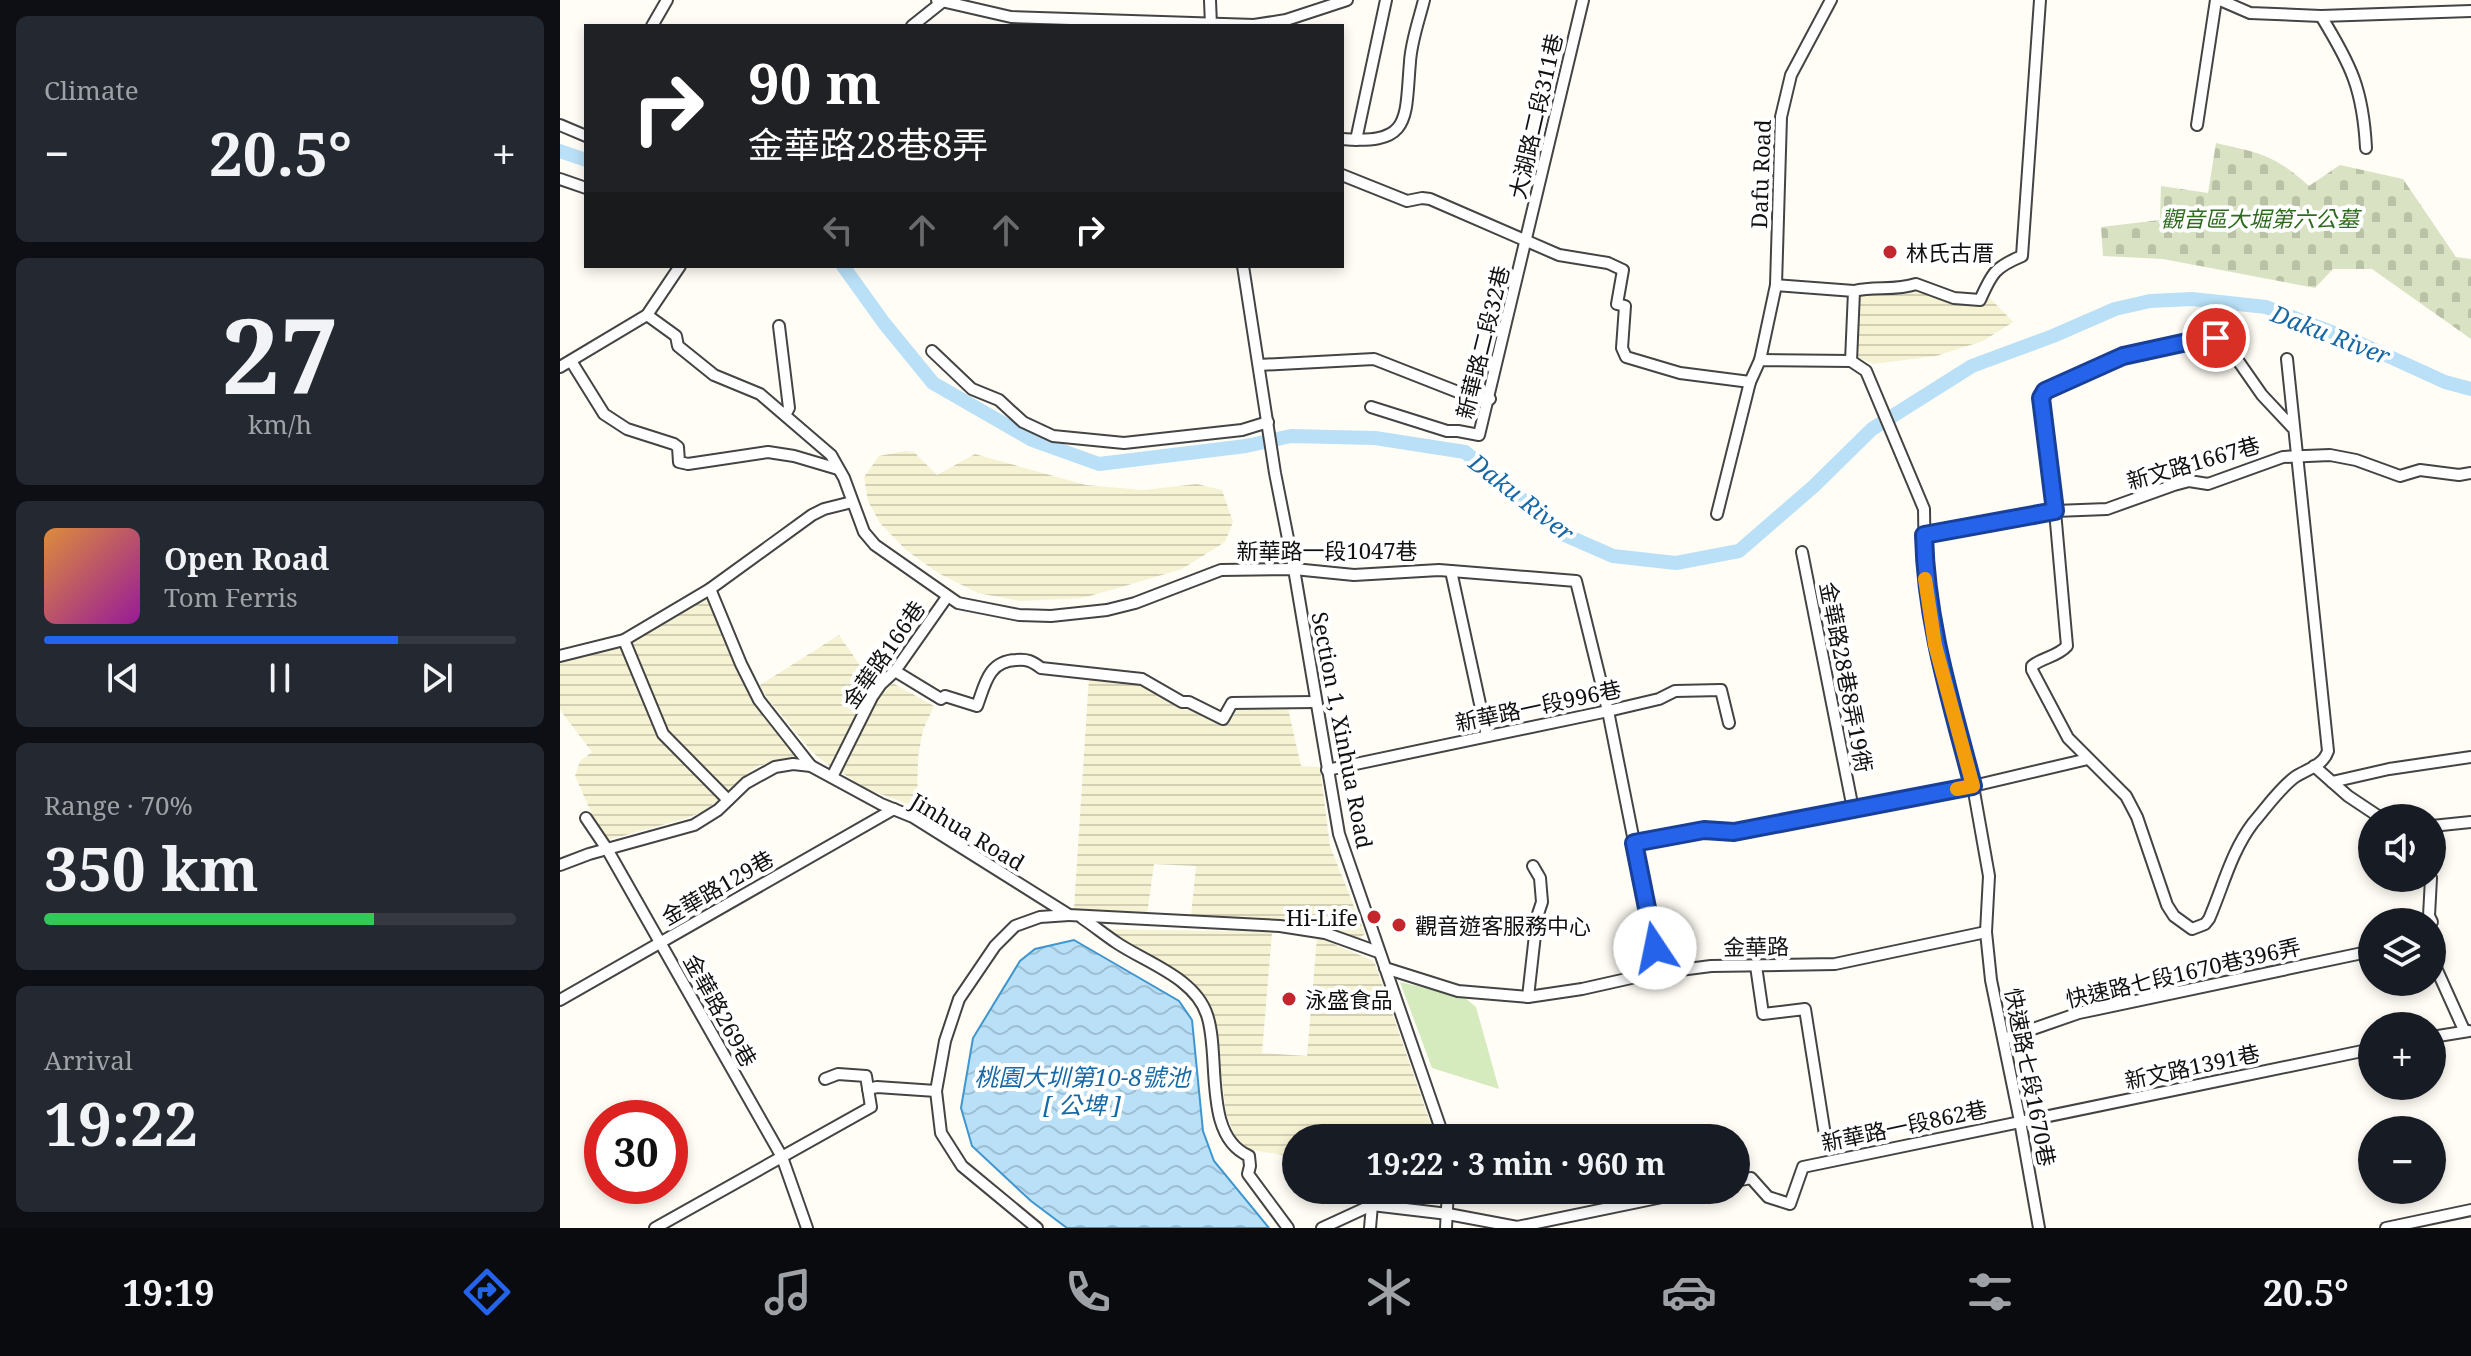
<!DOCTYPE html>
<html lang="en">
<head>
<meta charset="utf-8">
<style>
	:root { --surface:#171b24; --page:#242831; --text:#f1f3f6; --muted:#9ea1a6; --line:#363941; --accent:#2563eb }
	body { margin:0; font-family:"Noto Serif","Noto Sans TC",serif; background:var(--page); color:var(--text); height:100vh; display:flex; flex-direction:column; font-size:30px; white-space:nowrap }
	* { box-sizing:border-box; margin:0 }
	p { font-size:26px; color:var(--muted) }
	.icon { flex:none; width:44px; height:44px; fill:none; stroke:currentColor; stroke-width:2; stroke-linecap:round; stroke-linejoin:round }
	.map { position:relative; flex:1; overflow:hidden }
	.panel { display:flex; flex-direction:column; gap:16px; padding:16px; background:#0d0f14; width:560px }
	.panel>* { flex:none }
	.top-card { position:absolute; left:24px; top:24px; width:760px; height:244px; border-radius:0px; box-shadow:0 4px 12px #0003; background:#202124; color:#fff; overflow:hidden }
	.tools { position:absolute; left:1798px; top:804px; display:grid; gap:16px }
	.tools a { display:grid; place-items:center; width:88px; height:88px; border-radius:50%; background:var(--surface); box-shadow:0 4px 12px #0003; font-size:40px }
	.speed { position:absolute; left:24px; top:1100px; display:flex; gap:16px; font-size:40px; font-weight:700; text-align:center }
	.speed>* { display:grid; place-content:center; width:104px; height:104px; border-radius:50%; background:var(--surface); box-shadow:0 4px 12px #0003; line-height:1 }
	.speed .limit { border:12px solid #d22; background:#fff; color:#111 }
	.pin { position:absolute; display:grid; place-items:center; width:68px; height:68px; color:#fff; margin:-34px; border:4px solid #fff; border-radius:50%; box-shadow:0 2px 8px #0007 }
	.me { position:absolute; width:88px; margin:-44px; rotate:349deg; stroke-linejoin:round; filter:drop-shadow(0 0 6px #0008) }
	.turn { display:flex; align-items:center; gap:28px; height:168px; padding:0 32px; font-size:36px }
	.turn .icon { width:104px; height:104px; stroke-width:2.5 }
	.turn b { display:block; font-size:56px; line-height:68px }
	.lanes { display:flex; align-items:center; height:76px; padding:0 32px; background:#0003; justify-content:center; gap:40px; direction:ltr }
	.lanes .off { opacity:.35 }
	.big { font-size:60px; font-weight:700; line-height:1.1 }
	.panel .tile { flex:1; display:flex; flex-direction:column; justify-content:center; gap:12px; min-width:0; padding:0 28px; border-radius:12px; background:var(--page) }
	.panel .dial { align-items:center; gap:0 }
	.dial b { font-size:104px; line-height:1 }
	.song { display:flex; align-items:center; gap:24px }
	.cover { width:96px; height:96px; border-radius:12px; background:linear-gradient(135deg,hsl(30 70% 55%),hsl(300 70% 35%)) }
	.played { height:8px; border-radius:4px; background:linear-gradient(90deg,var(--accent) 75%,var(--line) 75%) }
	.keys { display:flex; justify-content:space-around; direction:ltr }
	.heat { display:flex; justify-content:space-between; align-items:center; font-size:44px; direction:ltr }
	.charge { height:12px; border-radius:6px; background:linear-gradient(90deg,#34c759 70%,var(--line) 0) }
	.trip { position:absolute; left:722px; top:1124px; width:468px; height:80px; border-radius:40px; background:var(--surface); box-shadow:0 4px 12px #0003; font-weight:700; line-height:80px; text-align:center }
	.dock { display:flex; height:128px; justify-content:space-around; align-items:center; background:#090b0e; color:var(--muted) }
	.dock .icon { width:56px; height:56px }
	.dock .on { color:var(--accent) }
	.dock b { font-size:36px; color:var(--text) }
	main { display:flex; flex:1; min-height:0 }
	.map>svg:first-child { display:block }
	.farmland { fill:url(#farmland-rules) }
	.grass { fill:#d5ebbd }
	.cemetery { fill:url(#cemetery-stones) }
	.water { fill:url(#water-waves); stroke:#3f96cf; stroke-width:2 }
	.lines { fill:none; stroke-linecap:round; stroke-linejoin:round }
	.river { stroke:#b9e0f7; stroke-width:14 }
	.minor-casing { stroke:#444; stroke-width:14 }
	.minor { stroke:#fff; stroke-width:10 }
	.route-casing { stroke:#184099; stroke-width:20 }
	.route { stroke:#2563eb; stroke-width:14 }
	.slow { stroke:#f59e0b; stroke-width:14 }
	.poi-dot { fill:#c4262e; stroke:#fff; stroke-width:3 }
	.labels { text-anchor:middle; dominant-baseline:central; stroke-width:8; stroke-linejoin:round; paint-order:stroke }
	.street-label { font-size:22px; fill:#111; stroke:#fff }
	.park-label { font-size:22px; font-style:italic; fill:#2f6b1f; stroke:#fff }
	.poi-label { font-size:22px; fill:#111; stroke:#fff; text-anchor:start }
	.water-label { font-size:24px; font-style:italic; fill:#1768a6; stroke:#fff }
</style>
</head>
<body>
<main>
<section class="panel">
<div class="tile"><p>Climate</p>
<div class="heat"><a>−</a><b class="big">20.5°</b><a>+</a></div>
</div>
<div class="tile dial"><b>27</b><p>km/h</p></div>
<div class="tile">
<div class="song"><i class="cover"></i><div><b>Open Road</b><p>Tom Ferris</p></div></div>
<div class="played"></div>
<div class="keys"><svg class="icon" aria-label="previous" viewBox="0 0 24 24"><path d="M18 5L8 12l10 7zM5 5v14"/></svg><svg class="icon" aria-label="pause" viewBox="0 0 24 24"><path d="M8 5v14M16 5v14"/></svg><svg class="icon" aria-label="next" viewBox="0 0 24 24"><path d="M6 5l10 7-10 7zM19 5v14"/></svg></div>
</div>
<div class="tile"><p>Range · 70%</p><b class="big">350 km</b><div class="charge"></div></div>
<div class="tile"><p>Arrival</p><b class="big">19:22</b></div>
</section>
<div class="map">
<svg width="1911" height="1228" viewBox="0 0 1911 1228">
	<defs>
		<pattern id="farmland-rules" width="6" height="5" patternUnits="userSpaceOnUse" patternTransform="scale(2)"><rect width="6" height="5" fill="#f6f3d4"/><path d="M0 2.5h6" fill="none" stroke="#d2cfb5"/></pattern>
		<pattern id="cemetery-stones" width="16" height="16" patternUnits="userSpaceOnUse" patternTransform="scale(2)"><rect width="16" height="16" fill="#d9e3c4"/><path d="M2 7V4a2 2 0 0 1 4 0v3zM10 15v-3a2 2 0 0 1 4 0v3z" fill="#b9c2a7"/></pattern>
		<pattern id="water-waves" width="16" height="10" patternUnits="userSpaceOnUse" patternTransform="scale(2)"><rect width="16" height="10" fill="#b9e0f7"/><path d="M0 5q4-4 8 0t8 0" fill="none" stroke="#9ebfd3"/></pattern>
	</defs>
	<rect width="100%" height="100%" fill="#fffdf5"/>
	<g class="farmland">
		<polygon points="1357,279 1397,295 1430,298 1453,322 1423,341 1376,356 1313,364 1295,356 1295,295 1355,289"/>
		<polygon points="345,451 354,452 377,475 415,454 526,485 583,490 637,484 662,490 673,522 665,542 622,569 558,588 522,598 461,601 418,593 378,573 346,550 320,523 308,501 304,477 319,456"/>
		<polygon points="148,598 151,598 174,657 239,758 197,766 165,792 106,734 69,647 70,639"/>
		<polygon points="279,635 317,690 276,771 253,753 207,698 200,685"/>
		<polygon points="41,645 56,645 62,648 101,738 162,798 140,813 124,819 44,841 15,776 20,761 32,752 0,710 0,661"/>
		<polygon points="529,677 577,682 602,694 625,710 637,710 662,723 667,723 680,707 728,708 741,766 760,767 770,846 805,934 798,939 768,926 702,919 631,916 636,866 594,864 587,915 521,911 514,908"/>
		<polygon points="333,683 374,706 363,730 358,757 357,807 309,790 282,773 317,697"/>
		<polygon points="546,929 712,932 702,1053 747,1056 757,937 814,961 875,1136 830,1138 787,1132 779,1138 736,1138 736,1157 692,1150 677,1142 666,1113 660,1065 650,1008 639,990 614,971"/>
	</g>
	<polygon class="grass" points="840,982 904,997 916,1007 939,1089 872,1068"/>
	<path class="cemetery" d="M1656,143C1700,153 1715,155 1749,186L1780,165L1843,179L1896,257L1911,259V339L1812,269H1773L1755,288L1603,259L1543,256L1541,227L1600,220L1601,186L1648,193Z"/>
	<polygon class="water" points="514,940 619,1001 632,1020 643,1131 654,1161 709,1228 507,1228 471,1201 412,1146 401,1108 413,1038 460,961 475,949"/>
	<g class="lines">
		<g class="river">
			<polyline points="0,151 26,160"/>
			<polyline points="283,266 324,323 373,383 472,440 539,464 686,446 731,436 815,438 905,452 1005,535 1053,556 1116,563 1179,551 1254,486 1312,429 1412,366 1493,336 1555,309 1590,301 1632,299 1706,307 1795,341 1885,382 1911,389"/>
		</g>
		<defs>
			<g id="minor">
				<polyline points="377,0 451,17 694,25 726,20 787,0"/>
				<polyline points="650,0 651,26"/>
				<polyline points="1660,0 1690,13 1761,16 1911,11"/>
				<path d="M1761,16C1791,65 1803,89 1806,148"/>
				<polyline points="92,26 107,0"/>
				<polyline points="352,26 382,2"/>
				<polyline points="0,125 26,136"/>
				<polyline points="1637,125 1656,0"/>
				<path d="M782,139C852,145 845,119 850,62C851,42 859,20 864,0"/>
				<polyline points="796,140 826,0"/>
				<polyline points="782,175 847,201 862,198 870,199 999,255 1048,263 1063,270 1057,304 1065,306 1062,348 1066,357 1120,373 1190,382"/>
				<polyline points="0,179 26,188"/>
				<polyline points="683,266 715,473 734,569 779,834 884,1138"/>
				<polyline points="1216,285 1294,291 1291,361"/>
				<path d="M1294,291C1315,286 1335,291 1356,284L1394,298L1420,300C1432,273 1435,267 1462,256L1480,0"/>
				<polyline points="87,315 116,336 118,346 154,375 200,394 271,455 284,478 304,532 315,545 398,603 459,615 491,616 547,610 575,603 661,570 734,569 794,575 879,570 1016,581 1048,711 1100,972"/>
				<polyline points="219,326 229,408 225,415"/>
				<polyline points="372,351 412,389 439,400 463,422 493,436 564,443 682,430 708,422"/>
				<path d="M1727,359L1768,751C1763,766 1747,769 1735,777C1719,789 1706,808 1693,823C1671,852 1663,887 1649,919L1645,924L1632,929L1614,916L1607,905L1577,817L1566,796L1508,738L1472,670V666C1483,657 1497,657 1507,646L1495,511L1481,398L1485,391L1563,356L1650,337L1665,342L1702,395L1732,427"/>
				<polyline points="1200,360 1216,285 1221,117 1231,75 1271,0"/>
				<polyline points="11,361 44,414 67,429 114,444 118,447 119,462 128,464 208,452 234,456 278,469"/>
				<polyline points="699,365 814,359 898,392 930,399"/>
				<polyline points="0,367 87,315 120,266"/>
				<polyline points="811,407 887,431 898,431 919,435 1023,0"/>
				<polyline points="1157,514 1190,382 1200,360 1291,361 1306,371 1364,509 1365,576 1375,645 1413,786 1429,876 1426,932 1431,980 1460,1121 1479,1228"/>
				<polyline points="1364,535 1495,511 1547,509 1614,485 1629,481 1648,484 1723,457 1770,455 1796,460 1840,476 1860,470 1899,475 1911,473"/>
				<polyline points="1242,552 1293,809"/>
				<polyline points="891,571 927,736"/>
				<polyline points="150,589 181,664 199,700 251,766"/>
				<polyline points="64,640 103,734 168,800"/>
				<polyline points="0,656 64,640 150,589 252,515 264,509 292,502"/>
				<path d="M335,671L381,699L385,696L417,706C425,685 428,661 456,660C467,659 472,661 481,668L582,679L622,702H629L663,719L672,703L756,702"/>
				<polyline points="1754,766 1788,796 1821,818"/>
				<polyline points="767,770 1048,711 1099,699 1115,691 1161,690 1169,723"/>
				<polyline points="272,777 312,697 321,684 335,671 387,597"/>
				<polyline points="1772,782 1829,769 1911,757"/>
				<polyline points="26,818 47,849 222,1157 247,1228"/>
				<polyline points="1872,826 1911,822"/>
				<polyline points="1074,843 1144,830 1174,832 1413,786 1528,759"/>
				<polyline points="0,865 29,854 134,825 158,810 186,783 215,767 233,764 251,766 321,804 353,817 509,915 720,926 765,933 818,952"/>
				<polyline points="1871,878 1869,916 1872,922"/>
				<path d="M522,918C534,926 545,935 557,943C587,963 635,978 647,1015C661,1056 642,1136 689,1156L690,1166L688,1174L728,1228"/>
				<polyline points="1872,959 1904,1030"/>
				<polyline points="1196,966 1203,1014 1245,1009 1265,1135"/>
				<polyline points="825,968 898,991 968,997 1022,989 1089,974 1151,966 1275,964 1426,932"/>
				<polyline points="968,997 977,917 982,902 980,878 973,866"/>
				<polyline points="0,1000 334,809"/>
				<polyline points="1872,1037 1909,1031"/>
				<polyline points="1444,1039 1519,1013 1812,951"/>
				<polyline points="308,1089 317,1087 376,1091"/>
				<polyline points="1176,1181 1191,1178 1208,1197 1230,1204 1243,1167 1812,1049"/>
				<polyline points="95,1228 311,1107 306,1076 278,1074 265,1079"/>
				<polyline points="477,1228 402,1166 381,1133 376,1091 385,1041 399,999 435,946 455,926 480,917 509,915"/>
				<polyline points="762,1228 812,1205 888,1214 957,1227 1136,1190"/>
				<polyline points="810,1228 812,1205"/>
				<polyline points="886,1228 888,1190"/>
				<polyline points="1826,1228 1911,1210"/>
			</g>
		</defs>
		<use href="#minor" class="minor-casing"/>
		<use href="#minor" class="minor"/>
	</g>
	<g class="lines">
		<defs>
			<path id="route" d="M1095,948L1074,843L1144,830L1174,832L1413,786C1391,701 1366,623 1364,535L1495,511L1481,398L1485,391L1563,356L1650,337L1656,338"/>
		</defs>
		<use href="#route" class="route-casing"/>
		<use href="#route" class="route"/>
		<polyline class="slow" points="1365,579 1375,645 1413,786 1397,789"/>
	</g>
	<g class="poi-dot">
		<circle cx="1330" cy="252" r="8"/>
		<circle cx="814" cy="917" r="8"/>
		<circle cx="839" cy="925" r="8"/>
		<circle cx="729" cy="999" r="8"/>
	</g>
	<g class="labels">
		<g class="street-label">
			<text transform="translate(975 116) rotate(-77)">大湖路二段311巷</text>
			<text transform="translate(1200 174) rotate(-88)">Dafu Road</text>
			<text transform="translate(922 342) rotate(-76)">新華路二段32巷</text>
			<text transform="translate(1633 462) rotate(-16)">新文路1667巷</text>
			<text x="767" y="550">新華路一段1047巷</text>
			<text transform="translate(323 654) rotate(-55)">金華路166巷</text>
			<text transform="translate(1287 677) rotate(79)">金華路28巷8弄19衖</text>
			<text transform="translate(978 705) rotate(-12)">新華路一段996巷</text>
			<text transform="translate(783 730) rotate(79)">Section 1, Xinhua Road</text>
			<text transform="translate(408 831) rotate(31)">Jinhua Road</text>
			<text transform="translate(157 887) rotate(-30)">金華路129巷</text>
			<text transform="translate(1196 946) rotate(-1)">金華路</text>
			<text transform="translate(1623 972) rotate(-13)">快速路七段1670巷396弄</text>
			<text transform="translate(161 1010) rotate(61)">金華路269巷</text>
			<text transform="translate(1632 1066) rotate(-12)">新文路1391巷</text>
			<text transform="translate(1471 1077) rotate(79)">快速路七段1670巷</text>
			<text transform="translate(1344 1125) rotate(-12)">新華路一段862巷</text>
		</g>
		<g class="park-label">
			<text x="1700" y="218">觀音區大堀第六公墓</text>
		</g>
		<g class="poi-label">
			<text x="1346" y="252">林氏古厝</text>
			<text x="798" y="917" text-anchor="end">Hi-Life</text>
			<text x="855" y="925">觀音遊客服務中心</text>
			<text x="745" y="999">泳盛食品</text>
		</g>
		<g class="water-label">
			<text transform="translate(1771 334) rotate(21)">Daku River</text>
			<text transform="translate(962 497) rotate(38)">Daku River</text>
			<text x="522" y="1076">桃園大圳第10-8號池<tspan x="522" dy="28">[ 公埤 ]</tspan></text>
		</g>
	</g>
</svg>
<div class="tools">
<a><svg class="icon" aria-label="sound" viewBox="0 0 24 24"><path d="M4 9h4l5-4v14l-5-4H4zM17 9q2 3 0 6"/></svg></a>
<a><svg class="icon" aria-label="layers" viewBox="0 0 24 24"><path d="M12 4l9 5-9 5-9-5zM3 14l9 5 9-5"/></svg></a>
<a>+</a>
<a>−</a>
</div>
<div class="speed"><div class="limit">30</div></div>
<div class="pin" style="left:1656px;top:338px;background:#d93025"><svg class="icon" aria-label="arrive" viewBox="0 0 24 24"><path d="M6 21V4h12l-3 4 3 4H6"/></svg></div>
<svg class="me" style="left:1095px;top:948px" viewBox="-20 -20 40 40"><circle r="19" fill="#fff"/><path d="M0-13L10 11 0 6-10 11z" fill="#2563eb"/></svg>
<div class="trip">19:22 · 3 min · 960 m</div>
<div class="top-card">
<div class="turn"><svg class="icon" aria-label="right" viewBox="0 0 24 24"><path d="M7 20v-9h11M14 6l5 5-5 5"/></svg><div><b>90 m</b>金華路28巷8弄</div></div>
<div class="lanes"><svg class="icon off" aria-label="left" viewBox="0 0 24 24"><path d="M17 20v-9H6M10 6l-5 5 5 5"/></svg><svg class="icon off" aria-label="ahead" viewBox="0 0 24 24"><path d="M12 20V5M6 11l6-6 6 6"/></svg><svg class="icon off" aria-label="ahead" viewBox="0 0 24 24"><path d="M12 20V5M6 11l6-6 6 6"/></svg><svg class="icon" aria-label="right" viewBox="0 0 24 24"><path d="M7 20v-9h11M14 6l5 5-5 5"/></svg></div>
</div>
</div>
</main>
<nav class="dock">
<b>19:19</b>
<svg class="icon on" aria-label="directions" viewBox="0 0 24 24"><path d="M12 3l9 9-9 9-9-9zM9 14v-3h6M13 9l2 2-2 2"/></svg>
<svg class="icon" aria-label="music" viewBox="0 0 24 24"><path d="M9 18V5l10-2v13"/><circle cx="6" cy="18" r="3"/><circle cx="16" cy="16" r="3"/></svg>
<svg class="icon" aria-label="phone" viewBox="0 0 24 24"><path d="M5 4h4l2 5-3 2q2 4 5 5l2-3 5 2v4C11 20 4 13 5 4z"/></svg>
<svg class="icon" aria-label="climate" viewBox="0 0 24 24"><path d="M12 3v18M4 7l16 10M4 17L20 7"/></svg>
<svg class="icon" aria-label="car" viewBox="0 0 24 24"><path d="M5 17H2v-5l4-1 3-4h7l3 4 3 1v5h-3M9 17h6M6 11h13"/><circle cx="7" cy="17" r="2"/><circle cx="17" cy="17" r="2"/></svg>
<svg class="icon" aria-label="filters" viewBox="0 0 24 24"><path d="M4 7h16M4 17h16"/><circle cx="9" cy="7" r="2"/><circle cx="15" cy="17" r="2"/></svg>
<b>20.5°</b>
</nav>
</body>
</html>
